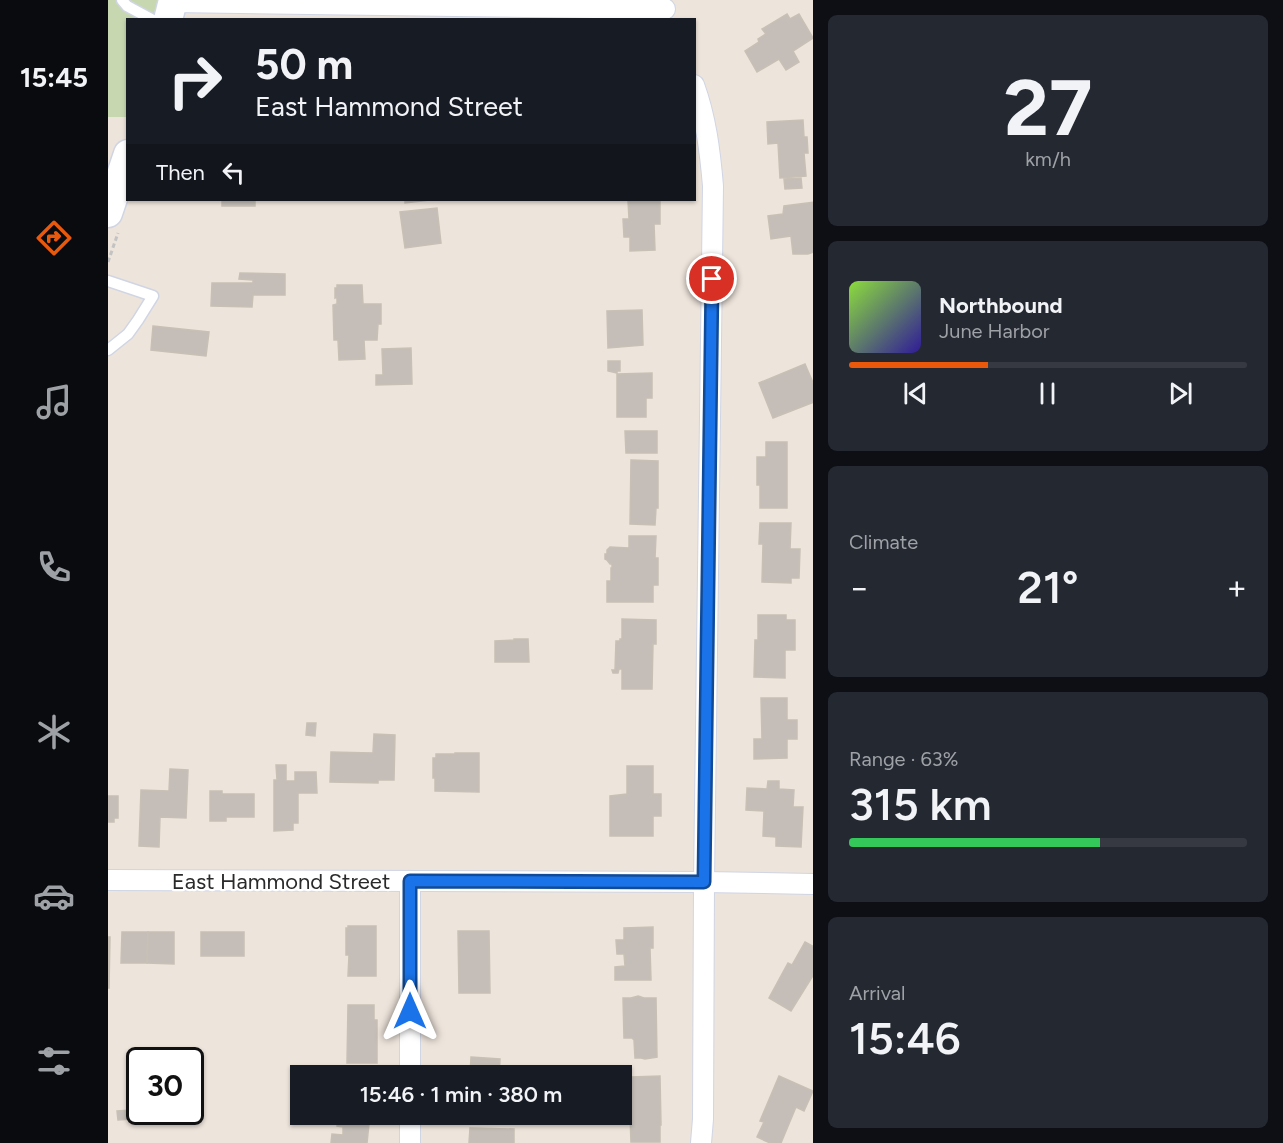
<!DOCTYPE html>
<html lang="en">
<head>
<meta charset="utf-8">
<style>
	:root { --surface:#171b24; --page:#242831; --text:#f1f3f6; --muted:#9ea1a6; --line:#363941; --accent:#ea580c }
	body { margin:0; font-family:Figtree,sans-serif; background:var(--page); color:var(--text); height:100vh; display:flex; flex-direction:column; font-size:22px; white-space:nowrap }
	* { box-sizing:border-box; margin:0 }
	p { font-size:20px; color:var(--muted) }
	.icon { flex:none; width:33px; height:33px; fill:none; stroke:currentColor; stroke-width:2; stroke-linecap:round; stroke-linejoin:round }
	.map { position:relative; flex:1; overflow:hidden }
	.sheet { display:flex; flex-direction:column; gap:15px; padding:15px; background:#0d0f14; width:470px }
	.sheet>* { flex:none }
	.guide { position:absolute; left:18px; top:18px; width:570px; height:183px; border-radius:0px; box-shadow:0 2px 4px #0004; background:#171b24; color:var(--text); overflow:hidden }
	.speed { position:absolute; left:18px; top:1047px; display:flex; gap:12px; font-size:30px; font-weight:700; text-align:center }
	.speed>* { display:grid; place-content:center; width:78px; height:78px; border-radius:50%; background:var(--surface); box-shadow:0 2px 4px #0004; line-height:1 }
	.speed .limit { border:3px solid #111; border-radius:9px; background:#fff; color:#111 }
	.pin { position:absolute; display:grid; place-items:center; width:51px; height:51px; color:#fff; margin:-26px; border:3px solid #fff; border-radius:50%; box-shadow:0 2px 6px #0007 }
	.me { position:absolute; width:66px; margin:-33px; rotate:0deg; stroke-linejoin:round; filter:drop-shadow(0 0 4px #0008) }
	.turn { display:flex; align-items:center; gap:21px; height:126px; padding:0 30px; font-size:27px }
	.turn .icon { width:78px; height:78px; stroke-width:2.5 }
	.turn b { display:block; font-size:42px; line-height:51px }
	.then { display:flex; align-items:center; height:57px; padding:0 30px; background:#0003; gap:12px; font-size:22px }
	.big { font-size:45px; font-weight:600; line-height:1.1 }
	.sheet .card { flex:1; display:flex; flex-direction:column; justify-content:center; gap:9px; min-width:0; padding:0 21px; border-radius:9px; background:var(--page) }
	.sheet .dial { align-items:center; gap:0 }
	.dial b { font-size:78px; line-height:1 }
	.song { display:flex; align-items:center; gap:18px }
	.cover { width:72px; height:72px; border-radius:9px; background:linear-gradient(135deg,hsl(90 70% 55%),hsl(250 70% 35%)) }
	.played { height:6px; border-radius:3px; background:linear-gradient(90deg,var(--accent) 35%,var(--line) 35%) }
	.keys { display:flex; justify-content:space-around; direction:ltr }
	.heat { display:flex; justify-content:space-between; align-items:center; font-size:33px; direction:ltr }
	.charge { height:9px; border-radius:4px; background:linear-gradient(90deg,#34c759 63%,var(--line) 0) }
	.trip { position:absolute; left:182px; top:1065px; width:342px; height:60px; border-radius:0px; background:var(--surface); box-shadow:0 2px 4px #0004; font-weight:600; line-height:60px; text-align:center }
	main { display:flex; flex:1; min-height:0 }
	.tab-bar { display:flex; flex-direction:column; width:108px; justify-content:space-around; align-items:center; background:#090b0e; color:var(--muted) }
	.tab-bar .icon { width:42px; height:42px }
	.tab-bar .on { color:var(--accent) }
	.tab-bar b { font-size:27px; color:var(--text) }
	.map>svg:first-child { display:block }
	.cemetery { fill:#c7d8b1 }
	.building { fill:#c5beb8; stroke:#c8c0b5; stroke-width:1.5 }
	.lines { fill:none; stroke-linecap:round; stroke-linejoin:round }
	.service-casing { stroke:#d0d5e4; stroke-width:13 }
	.minor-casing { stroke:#d0d5e4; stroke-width:22 }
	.secondary-casing { stroke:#d0d5e4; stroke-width:31 }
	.path { stroke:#c3c3c3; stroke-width:3; stroke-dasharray:4.5 3; stroke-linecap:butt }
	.service { stroke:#fff; stroke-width:10 }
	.minor { stroke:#fff; stroke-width:20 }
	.secondary { stroke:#fff; stroke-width:28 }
	.route-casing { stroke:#114b97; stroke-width:15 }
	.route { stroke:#1a73e8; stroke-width:10 }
	.labels { text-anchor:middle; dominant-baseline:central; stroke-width:4.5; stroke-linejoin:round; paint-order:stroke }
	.street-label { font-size:22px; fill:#2a2a2a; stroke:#fff }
</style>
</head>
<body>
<main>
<nav class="tab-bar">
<b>15:45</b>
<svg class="icon on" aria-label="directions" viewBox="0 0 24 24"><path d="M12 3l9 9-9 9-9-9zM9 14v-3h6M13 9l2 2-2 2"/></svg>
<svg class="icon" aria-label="music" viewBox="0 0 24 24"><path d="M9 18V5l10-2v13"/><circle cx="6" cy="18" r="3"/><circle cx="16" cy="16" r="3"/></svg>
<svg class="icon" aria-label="phone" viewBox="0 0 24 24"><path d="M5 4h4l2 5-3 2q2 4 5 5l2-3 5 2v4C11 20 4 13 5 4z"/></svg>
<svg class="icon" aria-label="climate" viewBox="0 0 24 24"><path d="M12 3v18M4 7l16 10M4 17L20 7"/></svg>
<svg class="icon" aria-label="car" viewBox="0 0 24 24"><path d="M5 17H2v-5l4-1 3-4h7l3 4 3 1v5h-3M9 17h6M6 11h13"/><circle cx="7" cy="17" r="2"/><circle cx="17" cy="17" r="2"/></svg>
<svg class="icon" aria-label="filters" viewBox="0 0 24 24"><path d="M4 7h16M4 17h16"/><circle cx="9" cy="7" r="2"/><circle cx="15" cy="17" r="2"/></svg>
</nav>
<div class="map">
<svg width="706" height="1143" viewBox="0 0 706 1143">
	<rect width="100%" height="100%" fill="#ede4db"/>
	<polygon class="cemetery" points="0,0 65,0 60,19 20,20 19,117 0,117"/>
	<g class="building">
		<polygon points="679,14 682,19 691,14 705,38 685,51 691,62 678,70 671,59 649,72 637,51 651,42 650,39 658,34 654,29"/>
		<polygon points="695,120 696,137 699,137 700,153 696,153 698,176 672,178 670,143 660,144 659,122"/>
		<polygon points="693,178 694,188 677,189 676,179"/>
		<rect x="114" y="200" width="33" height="6"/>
		<polygon points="297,200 322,200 297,203"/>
		<polygon points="520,200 552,200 552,224 546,224 547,250 522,251 522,237 516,237 515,219 521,219"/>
		<polygon points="706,202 706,252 700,254 685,254 683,236 663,239 660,216 675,214 676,206"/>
		<polygon points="329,208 333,243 297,248 292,212"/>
		<polygon points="132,273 177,274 177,295 145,295 144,307 103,306 104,283 145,283 145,280 131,279"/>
		<polygon points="229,285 254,285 255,304 273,304 273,324 270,324 269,340 256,340 257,359 231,360 230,340 226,340 225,305 229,304 229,297 227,298 227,288 229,288"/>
		<polygon points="534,310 535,345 500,348 499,311"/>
		<polygon points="45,326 101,332 98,356 43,350"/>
		<polygon points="303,348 304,384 268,385 268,375 275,375 274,349"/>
		<polygon points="500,361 512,361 512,371 509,371 509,373 500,371"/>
		<polygon points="697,364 706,385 706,402 665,418 651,383"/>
		<polygon points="544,373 544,398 538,398 538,417 509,417 509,374"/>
		<polygon points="517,431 549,431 549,453 518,453"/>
		<polygon points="658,442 679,442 679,508 652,508 652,485 649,485 649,457 658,457"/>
		<polygon points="523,460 550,461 550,508 548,508 547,525 522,524"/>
		<polygon points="652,523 683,523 682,549 692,549 691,578 683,578 683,583 654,582 655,544 651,544"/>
		<polygon points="521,536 548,536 547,558 550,558 550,585 545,585 545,602 499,602 499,581 503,581 503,568 504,568 504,564 502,564 499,560 497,559 497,554 499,554 499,550 502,547 521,548"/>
		<polygon points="650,615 678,615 678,620 687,620 687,650 677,650 677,678 646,677 647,640 650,640"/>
		<polygon points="514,619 548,620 548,644 545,644 544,689 514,689 514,669 511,669 510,673 505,673 504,670 507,670 508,641 512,641 512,639 514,639"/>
		<polygon points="406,639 420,639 421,662 387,662 387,641 406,640"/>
		<polygon points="653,698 679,698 679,720 689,720 689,739 679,739 679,758 646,759 646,739 654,739"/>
		<polygon points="199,723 208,723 207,736 198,735"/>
		<polygon points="266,734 287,735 286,780 270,780 270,783 222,782 223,752 265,753"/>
		<polygon points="347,753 371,753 371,792 327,791 327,778 325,778 325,758 328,758 328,754 347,754"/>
		<polygon points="168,765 178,765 178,781 187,781 187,772 208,772 209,793 190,793 190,823 185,823 185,830 166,831 166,780 169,780"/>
		<polygon points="519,766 545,766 545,794 553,794 553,816 545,816 545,836 502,836 502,796 519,794"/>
		<polygon points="62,769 80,770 78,818 52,817 51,847 31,846 33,790 61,791"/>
		<polygon points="660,781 671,781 671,789 686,790 685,807 695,807 693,847 668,846 668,837 655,836 656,811 638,810 639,788 659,789"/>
		<polygon points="102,791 114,791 114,794 146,794 146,817 118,817 118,821 102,821"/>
		<polygon points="0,796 10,796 10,818 6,818 6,822 0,822"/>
		<polygon points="240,926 268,926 268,976 240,976 241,955 238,955 238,928 240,928"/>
		<polygon points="545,927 545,948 542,948 543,980 507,980 507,967 517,966 516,954 509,954 508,940 516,940 516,928"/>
		<polygon points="350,931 381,931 382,993 351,993"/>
		<polygon points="14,932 40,932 39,963 13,963"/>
		<polygon points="40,932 66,932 66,964 39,963"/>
		<rect x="93" y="932" width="43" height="24"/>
		<polygon points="0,937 2,937 1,988 0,988"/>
		<polygon points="697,942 706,947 706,974 683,1011 661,998 680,963 684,965"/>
		<polygon points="530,996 536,998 548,998 549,1057 537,1059 533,1058 527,1058 526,1040 524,1038 516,1038 515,998 523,998"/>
		<polygon points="240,1005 266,1005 266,1020 269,1020 269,1063 239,1063"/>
		<polygon points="363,1057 392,1059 391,1076 362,1076"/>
		<polygon points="552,1076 553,1125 552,1125 552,1142 523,1142 522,1117 517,1117 517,1099 523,1099 523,1077"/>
		<polygon points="671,1076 705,1091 696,1111 688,1107 673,1143 662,1143 649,1137 656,1122 652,1121"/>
		<polygon points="23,1110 24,1119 10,1120 9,1111"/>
		<polygon points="230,1114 262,1114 259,1143 223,1143 224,1134 235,1135 235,1127 229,1126"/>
		<polygon points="362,1128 406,1129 406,1143 361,1143"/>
	</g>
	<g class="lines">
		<defs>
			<g id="service">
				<polyline points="14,0 19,6 45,20"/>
				<polyline points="0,281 45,296 30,320 20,334 0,350"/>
			</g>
			<g id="minor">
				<polyline points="65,2 557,9"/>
				<path d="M586,85C598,118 602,151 605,186L596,882L595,1119L593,1143"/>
				<polyline points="0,880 596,882 706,884"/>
				<polyline points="302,881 302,1076"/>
				<polyline points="302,1114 302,1143"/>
			</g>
			<g id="secondary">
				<polyline points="60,20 65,0"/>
				<polyline points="0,213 20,154"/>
			</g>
		</defs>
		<use href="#service" class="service-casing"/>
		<use href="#minor" class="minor-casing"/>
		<use href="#secondary" class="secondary-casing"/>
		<polyline class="path" points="0,262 10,233"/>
		<use href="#service" class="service"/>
		<use href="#minor" class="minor"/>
		<use href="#secondary" class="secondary"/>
	</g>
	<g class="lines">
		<defs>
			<polyline id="route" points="302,1011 302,881 596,882 604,279"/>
		</defs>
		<use href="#route" class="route-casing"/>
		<use href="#route" class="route"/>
	</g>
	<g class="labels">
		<g class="street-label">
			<text x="173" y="881">East Hammond Street</text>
		</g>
	</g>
</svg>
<div class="speed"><div class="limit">30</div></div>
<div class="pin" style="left:604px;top:279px;background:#d93025"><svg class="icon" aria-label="arrive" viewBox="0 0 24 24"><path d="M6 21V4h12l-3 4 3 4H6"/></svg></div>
<svg class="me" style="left:302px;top:1011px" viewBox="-20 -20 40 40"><path d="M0-17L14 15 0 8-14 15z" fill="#1a73e8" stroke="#fff" stroke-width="4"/></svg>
<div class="trip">15:46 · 1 min · 380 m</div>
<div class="guide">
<div class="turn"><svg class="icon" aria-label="right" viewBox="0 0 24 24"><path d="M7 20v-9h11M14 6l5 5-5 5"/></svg><div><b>50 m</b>East Hammond Street</div></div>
<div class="then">Then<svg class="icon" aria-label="left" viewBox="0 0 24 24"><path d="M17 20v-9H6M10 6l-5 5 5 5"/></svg></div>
</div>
</div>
<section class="sheet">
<div class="card dial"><b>27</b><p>km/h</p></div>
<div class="card">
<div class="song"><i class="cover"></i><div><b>Northbound</b><p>June Harbor</p></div></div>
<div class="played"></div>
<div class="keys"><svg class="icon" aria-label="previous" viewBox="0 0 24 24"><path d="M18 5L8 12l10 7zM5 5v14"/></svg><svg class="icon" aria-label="pause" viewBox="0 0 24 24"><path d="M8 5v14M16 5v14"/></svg><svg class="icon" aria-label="next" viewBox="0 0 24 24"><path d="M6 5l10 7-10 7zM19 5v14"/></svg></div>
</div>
<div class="card"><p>Climate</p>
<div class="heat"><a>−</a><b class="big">21°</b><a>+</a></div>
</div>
<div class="card"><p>Range · 63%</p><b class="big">315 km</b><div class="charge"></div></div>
<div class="card"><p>Arrival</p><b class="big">15:46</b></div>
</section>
</main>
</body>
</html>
